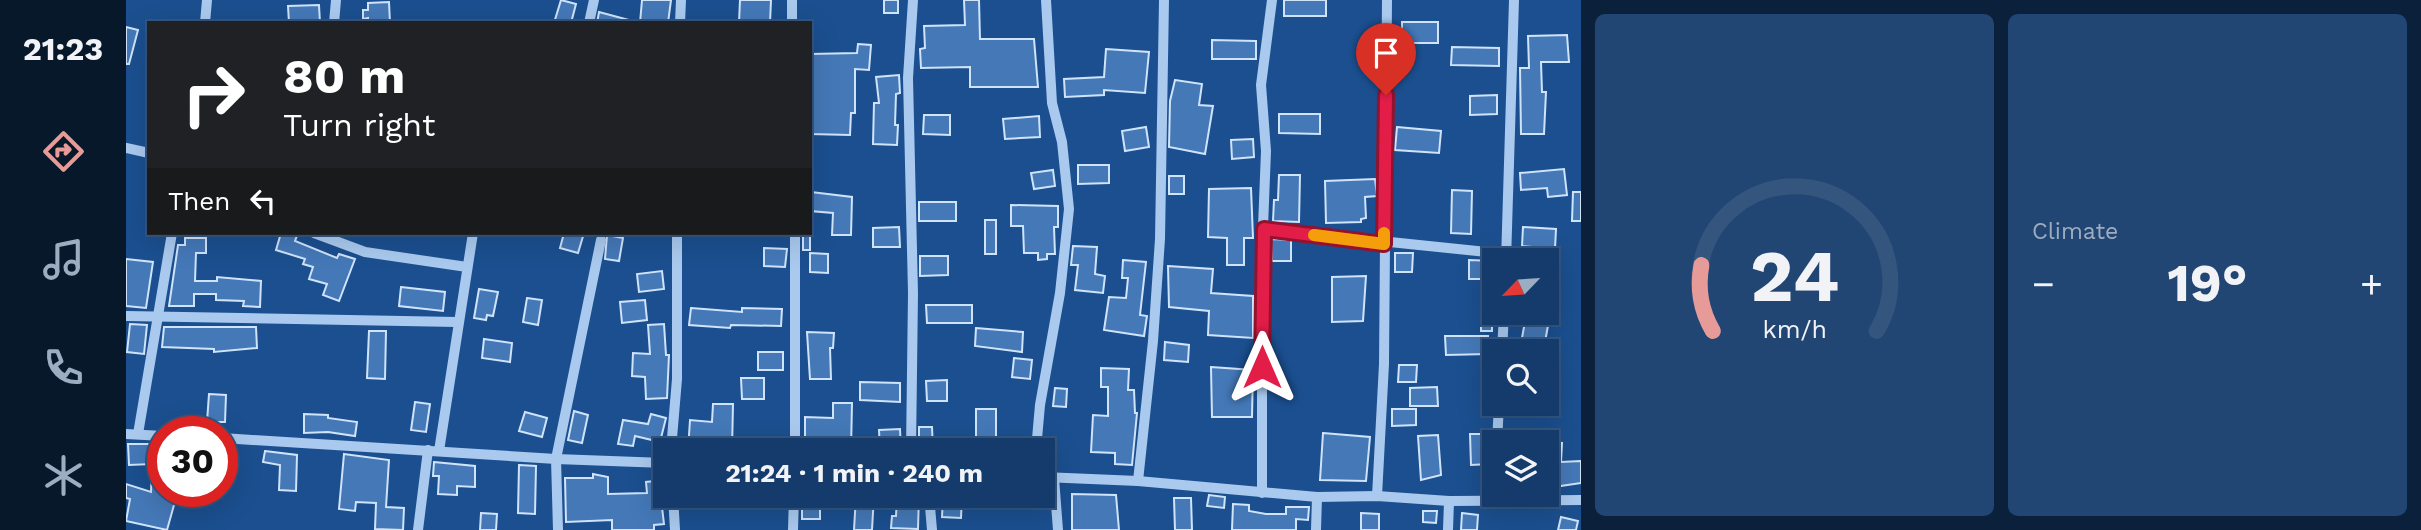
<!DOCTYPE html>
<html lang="en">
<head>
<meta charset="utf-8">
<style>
	:root { --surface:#143b6b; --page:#214673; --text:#f1f3f6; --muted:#9dadc1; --line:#33557e; --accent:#e69b98 }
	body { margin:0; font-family:"Work Sans",sans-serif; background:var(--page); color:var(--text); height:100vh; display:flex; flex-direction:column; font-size:26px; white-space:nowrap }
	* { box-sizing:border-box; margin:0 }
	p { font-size:23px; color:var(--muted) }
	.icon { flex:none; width:38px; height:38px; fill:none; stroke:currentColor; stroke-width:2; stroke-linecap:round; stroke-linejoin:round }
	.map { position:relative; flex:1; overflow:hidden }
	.details { display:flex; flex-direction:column; gap:14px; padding:14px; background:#0b203b; width:840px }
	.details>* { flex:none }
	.banner { position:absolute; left:21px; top:21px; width:665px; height:214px; border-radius:0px; box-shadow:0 7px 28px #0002,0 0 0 2px var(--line); background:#202124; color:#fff; overflow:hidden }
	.needle { width:46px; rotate:245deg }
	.fabs { position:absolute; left:1356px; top:248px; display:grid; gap:14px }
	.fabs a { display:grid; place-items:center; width:77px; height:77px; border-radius:0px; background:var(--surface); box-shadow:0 7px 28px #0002,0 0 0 2px var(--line); font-size:35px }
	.speed { position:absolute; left:21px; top:416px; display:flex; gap:14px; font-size:35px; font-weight:700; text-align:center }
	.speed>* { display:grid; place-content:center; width:91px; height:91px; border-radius:50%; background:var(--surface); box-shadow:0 7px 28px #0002,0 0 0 2px var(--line); line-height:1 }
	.speed .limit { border:10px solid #d22; background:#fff; color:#111 }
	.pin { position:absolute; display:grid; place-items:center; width:60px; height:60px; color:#fff; margin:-72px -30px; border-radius:50% 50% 50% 0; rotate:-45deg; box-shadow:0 0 7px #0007 }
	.pin .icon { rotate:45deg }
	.me { position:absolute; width:77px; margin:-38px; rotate:0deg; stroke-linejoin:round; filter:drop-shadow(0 0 5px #0008) }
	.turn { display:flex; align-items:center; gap:24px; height:147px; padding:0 21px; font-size:32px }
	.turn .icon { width:91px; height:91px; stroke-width:2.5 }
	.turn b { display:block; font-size:49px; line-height:60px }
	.then { display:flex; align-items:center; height:66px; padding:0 21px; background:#0003; gap:14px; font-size:26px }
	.big { font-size:52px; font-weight:700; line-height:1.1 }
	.details .card { flex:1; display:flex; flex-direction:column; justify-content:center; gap:10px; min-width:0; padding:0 24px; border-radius:10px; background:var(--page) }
	.details .dial { align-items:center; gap:0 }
	.dial svg { height:182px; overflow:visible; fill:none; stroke:var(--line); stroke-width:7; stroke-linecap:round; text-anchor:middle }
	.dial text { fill:var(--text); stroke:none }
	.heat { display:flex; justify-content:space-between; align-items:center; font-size:38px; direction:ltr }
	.details .tiles { flex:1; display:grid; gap:14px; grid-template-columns:repeat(2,1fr) }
	.trip { position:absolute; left:527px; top:438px; width:402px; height:70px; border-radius:0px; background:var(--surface); box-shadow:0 7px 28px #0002,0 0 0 2px var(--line); font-weight:700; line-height:70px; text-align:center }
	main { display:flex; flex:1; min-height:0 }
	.dock { display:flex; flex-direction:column; width:126px; justify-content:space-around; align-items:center; background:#08182b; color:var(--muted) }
	.dock .icon { width:49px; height:49px }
	.dock .current { color:var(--accent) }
	.dock b { font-size:32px; color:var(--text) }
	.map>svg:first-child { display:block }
	.building { fill:#4478b7; stroke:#cfe3fa; stroke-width:2 }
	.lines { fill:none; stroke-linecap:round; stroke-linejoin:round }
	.minor { stroke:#a9c9ee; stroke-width:10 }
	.route-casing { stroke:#92132f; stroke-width:18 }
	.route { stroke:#e11d48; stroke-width:12 }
	.slow { stroke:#f59e0b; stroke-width:12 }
</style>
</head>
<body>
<main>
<nav class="dock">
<b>21:23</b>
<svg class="icon current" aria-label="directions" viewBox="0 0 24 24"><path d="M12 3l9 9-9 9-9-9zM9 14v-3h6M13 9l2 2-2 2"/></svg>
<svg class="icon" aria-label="music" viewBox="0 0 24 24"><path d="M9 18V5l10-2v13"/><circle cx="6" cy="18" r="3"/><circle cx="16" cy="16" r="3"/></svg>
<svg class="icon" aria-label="phone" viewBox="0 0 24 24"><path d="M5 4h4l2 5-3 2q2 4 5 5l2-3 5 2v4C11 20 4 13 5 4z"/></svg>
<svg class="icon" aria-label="climate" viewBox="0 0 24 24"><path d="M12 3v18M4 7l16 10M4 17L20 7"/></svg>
</nav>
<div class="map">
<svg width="1455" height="530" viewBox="0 0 1455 530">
	<rect width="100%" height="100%" fill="#1b4f8f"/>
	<g class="building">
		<polygon points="435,0 450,4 445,23 428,23"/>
		<polygon points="516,0 545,0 542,23 514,23"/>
		<polygon points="614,0 645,0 644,23 613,23"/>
		<rect x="758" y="0" width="14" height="13"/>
		<polygon points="838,0 853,0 854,39 908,39 912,87 844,87 844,67 795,68 794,49 799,48 798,26 839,25"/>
		<rect x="1158" y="0" width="42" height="16"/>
		<polygon points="263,2 264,23 242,23 242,18 237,19 237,10 242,10 242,3"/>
		<polygon points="193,5 194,23 163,23 162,6"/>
		<polygon points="473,12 503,20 503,23 471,23"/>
		<rect x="1276" y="22" width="36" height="21"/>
		<polygon points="0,27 12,30 3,64 0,64"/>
		<polygon points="1441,35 1443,62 1415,62 1416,92 1420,92 1418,134 1395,134 1394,68 1403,68 1402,36"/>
		<polygon points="1086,40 1130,41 1130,59 1086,59"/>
		<polygon points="732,44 745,45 743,70 729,69 729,113 725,113 724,135 684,134 684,54 731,53"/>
		<polygon points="1326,47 1373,48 1373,66 1325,65"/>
		<polygon points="980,49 1023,52 1019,93 978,90 978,95 939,97 938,79 978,77"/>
		<polygon points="773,75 774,93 770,94 769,125 772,125 771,145 747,144 748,103 753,103 750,77"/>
		<polygon points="1049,80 1076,84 1073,105 1087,106 1079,154 1043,147 1044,101"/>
		<polygon points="1371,95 1371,114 1344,115 1344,96"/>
		<polygon points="1153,114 1194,114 1194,134 1153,133"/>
		<polygon points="798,115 824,115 824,135 797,134"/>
		<polygon points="913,116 914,137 879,139 877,119"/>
		<polygon points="1020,127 1023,147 999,151 996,131"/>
		<polygon points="1271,127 1315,131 1313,153 1269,150"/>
		<polygon points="1127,139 1128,157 1106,159 1105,140"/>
		<polygon points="952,165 983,165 983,183 952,184"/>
		<polygon points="1438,169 1441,195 1422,197 1421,188 1395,190 1394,173"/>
		<polygon points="927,170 929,186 908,189 905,173"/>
		<polygon points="1153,175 1174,175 1173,222 1147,221 1148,200 1152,200"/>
		<rect x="1043" y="176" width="15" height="18"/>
		<polygon points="1249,179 1251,196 1239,197 1240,218 1235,219 1235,222 1200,223 1199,181"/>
		<polygon points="1125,188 1127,238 1118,238 1118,265 1101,265 1101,238 1082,237 1083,189"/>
		<polygon points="1326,190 1346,191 1345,234 1325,233"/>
		<polygon points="685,192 726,197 725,235 706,235 707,213 684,211"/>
		<polygon points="1447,192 1455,192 1455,221 1446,221"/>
		<rect x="793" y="202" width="37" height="19"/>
		<polygon points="885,205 932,206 932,227 928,227 929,254 921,254 921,259 912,260 912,253 898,253 897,226 885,226"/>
		<rect x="859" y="220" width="11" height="34"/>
		<polygon points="773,227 774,247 747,247 747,228"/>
		<polygon points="1397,227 1430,229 1429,249 1396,246"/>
		<polygon points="155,233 172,233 169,241 211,258 213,254 229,259 213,301 197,295 201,284 183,279 187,267 177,264 179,259 150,250"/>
		<polygon points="438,233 458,233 452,253 434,248"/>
		<rect x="677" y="233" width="7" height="17"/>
		<polygon points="481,235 497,238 493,261 479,259"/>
		<polygon points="59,238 80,238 80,253 70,253 69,281 91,281 91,277 135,281 134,307 117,306 118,301 90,300 90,294 68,294 68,306 43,306 52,245 59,245"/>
		<polygon points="1145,239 1165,240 1165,261 1146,261"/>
		<polygon points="947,246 971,247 969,274 979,276 977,293 949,290 952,265 945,265"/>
		<polygon points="638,248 661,249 659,267 638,266"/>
		<polygon points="684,253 702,254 702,273 684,272"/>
		<polygon points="1269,253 1287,253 1286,272 1269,272"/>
		<polygon points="794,256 822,256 822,275 794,276"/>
		<polygon points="0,259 27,262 20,308 0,306"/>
		<polygon points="997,260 1020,262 1014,315 1021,316 1018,336 978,330 983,297 1000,298 1002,278 996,278"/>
		<polygon points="1343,260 1368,261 1368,279 1343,279"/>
		<polygon points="1042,266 1087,269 1085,293 1127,296 1127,338 1082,335 1083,311 1043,307"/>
		<polygon points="536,271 538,289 513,292 511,274"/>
		<polygon points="1240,276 1237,321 1206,322 1206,277"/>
		<polygon points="275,287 319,292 317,311 273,306"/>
		<polygon points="353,289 372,292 367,316 361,315 360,320 348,318"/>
		<polygon points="401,298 416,300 412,325 397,322"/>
		<polygon points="519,300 521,320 496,323 494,302"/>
		<polygon points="800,305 846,305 846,323 801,323"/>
		<polygon points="565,308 616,312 616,308 656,309 655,326 605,325 604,328 563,325"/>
		<rect x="1355" y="313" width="11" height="18"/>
		<polygon points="1400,316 1423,320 1419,342 1396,338"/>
		<polygon points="4,324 21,325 18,354 1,352"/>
		<polygon points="538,324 540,355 543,355 541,398 520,399 519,377 506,376 507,353 524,354 522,325"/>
		<polygon points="38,327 130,327 131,348 88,352 88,349 36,347"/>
		<polygon points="850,328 897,332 896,352 849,346"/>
		<polygon points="243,331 260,331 259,379 241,378"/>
		<polygon points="681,332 708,333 707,348 704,348 705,379 684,379"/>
		<polygon points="1319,336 1362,336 1362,354 1320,355"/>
		<polygon points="358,339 386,343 384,362 356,358"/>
		<polygon points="1039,342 1063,345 1062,362 1038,360"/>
		<rect x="632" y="352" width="25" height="18"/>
		<polygon points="888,358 906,360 904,379 886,377"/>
		<polygon points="1273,365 1291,365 1290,382 1272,382"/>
		<polygon points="1085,367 1127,370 1126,417 1086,417"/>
		<polygon points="975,368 1003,369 1002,390 1008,390 1009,413 1011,413 1006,465 989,464 989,453 965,452 967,415 982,416 982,387 975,387"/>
		<polygon points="615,378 638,378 638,399 616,399"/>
		<polygon points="821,380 821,401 801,401 800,381"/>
		<polygon points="734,382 774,383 774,402 734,400"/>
		<polygon points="1311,387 1312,406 1284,406 1284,388"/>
		<polygon points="929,388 941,389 940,407 927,406"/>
		<polygon points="83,394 100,395 99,422 81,422"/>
		<polygon points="289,402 304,404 300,432 285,430"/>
		<polygon points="707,403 726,403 725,450 679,450 679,417 707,418"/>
		<polygon points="587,404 607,404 606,450 562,450 564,420 586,422"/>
		<rect x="850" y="409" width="20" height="41"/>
		<polygon points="1266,409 1290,409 1290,425 1266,426"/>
		<polygon points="448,411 462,415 456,443 442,440"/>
		<polygon points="399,412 421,418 416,437 393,431"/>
		<polygon points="178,414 202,415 202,418 231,422 229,436 202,432 178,433"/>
		<polygon points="525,414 540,418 534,442 509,436 507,446 492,444 497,420 522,424"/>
		<polygon points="793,427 806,427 807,450 793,450"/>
		<polygon points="774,429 775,450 754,450 753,430"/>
		<polygon points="1197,433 1244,437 1240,481 1194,480"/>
		<polygon points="1344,434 1364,434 1364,464 1345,465"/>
		<polygon points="1312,435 1315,475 1295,480 1292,436"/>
		<polygon points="1421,442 1436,443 1435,462 1455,461 1455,483 1421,488"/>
		<polygon points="2,444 30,444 31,449 37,450 37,492 52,492 52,505 48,505 41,530 0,521 4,499 0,498 0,484 25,492 26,464 3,465"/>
		<polygon points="139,451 171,455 170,491 153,490 154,465 137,462"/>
		<polygon points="218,454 263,460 260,507 278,508 277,530 249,529 250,503 230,502 229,511 213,509"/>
		<polygon points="308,462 349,466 349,487 331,486 331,495 312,494 313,476 307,476"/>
		<polygon points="393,465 410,466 409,514 392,513"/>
		<polygon points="467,474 482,477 482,494 521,493 520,482 538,480 539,498 535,499 538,524 528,525 528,530 486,530 486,520 440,522 439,478 467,478"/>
		<polygon points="946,494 990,495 993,530 946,530"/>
		<polygon points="556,495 573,495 572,509 556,508"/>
		<rect x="676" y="495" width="18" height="24"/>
		<polygon points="730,495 748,495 746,530 728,530"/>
		<polygon points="771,495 793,495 792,529 765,528 766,516 770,516"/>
		<polygon points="817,495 836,495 835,518 816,517"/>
		<polygon points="1083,495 1099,497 1098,508 1081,506"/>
		<polygon points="1048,498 1065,498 1066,530 1049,530"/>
		<polygon points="1107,504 1123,505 1123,511 1140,514 1160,514 1160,507 1183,507 1182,520 1170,519 1170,530 1106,530"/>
		<polygon points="1297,511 1311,511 1310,523 1297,522"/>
		<polygon points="355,513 371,514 370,530 354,530"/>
		<polygon points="1235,513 1253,514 1253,530 1235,530"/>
		<polygon points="1336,513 1352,515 1351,530 1335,530"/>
		<polygon points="1435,517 1452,521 1450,530 1432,530"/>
	</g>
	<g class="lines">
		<g class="minor">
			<polyline points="666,0 666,23"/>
			<polyline points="79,23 81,0"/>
			<polyline points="208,23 210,0"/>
			<polyline points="463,23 468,0"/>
			<polyline points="554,23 555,0"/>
			<polyline points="0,148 23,153"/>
			<polyline points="1138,229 1380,254"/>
			<polyline points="188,233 239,252 341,267"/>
			<polyline points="1380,261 1388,0"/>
			<polyline points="0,316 331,322"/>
			<polyline points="1376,352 1378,313"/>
			<polyline points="0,434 37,436"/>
			<polyline points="12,434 46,233"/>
			<polyline points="96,438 430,459 539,463"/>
			<polyline points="1371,443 1373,404"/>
			<polyline points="545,450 551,379 551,233"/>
			<polyline points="669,450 669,233"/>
			<polyline points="785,450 787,293 782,78 787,0"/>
			<polyline points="910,450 914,405 934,293 943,209 936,142 926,103 920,0"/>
			<polyline points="313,451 347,233"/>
			<polyline points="917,477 1012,481 1191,497 1251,496 1323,501 1455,500"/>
			<polyline points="928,478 932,530"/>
			<polyline points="1012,481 1027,341 1034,239 1038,0"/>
			<polyline points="1136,493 1136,252 1140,151 1135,85 1146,0"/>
			<polyline points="547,495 549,530"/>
			<polyline points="803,495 806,530"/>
			<polyline points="1251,496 1258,364 1261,0"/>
			<polyline points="292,530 302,450"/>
			<polyline points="432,530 430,459 475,240"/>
			<polyline points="667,530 668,495"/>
			<polyline points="1190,530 1191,497"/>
			<polyline points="1322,530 1323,501"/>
		</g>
	</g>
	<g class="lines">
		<defs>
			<polyline id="route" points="1136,367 1138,229 1258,244 1260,95"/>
		</defs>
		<use href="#route" class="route-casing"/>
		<use href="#route" class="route"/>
		<polyline class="slow" points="1188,235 1258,244 1258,233"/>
	</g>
</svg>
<div class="fabs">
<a><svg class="needle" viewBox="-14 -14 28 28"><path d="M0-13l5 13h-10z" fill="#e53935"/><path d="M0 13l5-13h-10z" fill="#9dadc1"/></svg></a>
<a><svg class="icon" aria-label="search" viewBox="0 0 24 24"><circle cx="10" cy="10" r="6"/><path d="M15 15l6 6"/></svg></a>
<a><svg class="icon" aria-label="layers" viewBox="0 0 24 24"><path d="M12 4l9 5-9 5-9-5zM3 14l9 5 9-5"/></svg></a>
</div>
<div class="speed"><div class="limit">30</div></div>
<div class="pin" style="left:1260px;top:95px;background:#d93025"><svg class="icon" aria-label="arrive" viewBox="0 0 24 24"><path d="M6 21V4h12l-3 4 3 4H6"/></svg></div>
<svg class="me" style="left:1136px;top:367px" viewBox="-20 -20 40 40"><path d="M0-17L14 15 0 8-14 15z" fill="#e11d48" stroke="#fff" stroke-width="4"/></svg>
<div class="trip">21:24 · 1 min · 240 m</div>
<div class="banner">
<div class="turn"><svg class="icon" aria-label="right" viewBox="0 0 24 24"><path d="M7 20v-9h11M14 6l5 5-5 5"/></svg><div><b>80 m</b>Turn right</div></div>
<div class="then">Then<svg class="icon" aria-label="left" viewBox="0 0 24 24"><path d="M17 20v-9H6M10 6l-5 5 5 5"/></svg></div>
</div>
</div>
<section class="details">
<div class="tiles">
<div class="card dial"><svg viewBox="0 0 100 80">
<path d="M14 69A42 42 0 1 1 86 69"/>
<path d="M14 69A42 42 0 0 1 9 40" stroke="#e69b98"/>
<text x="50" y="56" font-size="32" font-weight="700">24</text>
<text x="50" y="72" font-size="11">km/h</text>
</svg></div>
<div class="card"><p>Climate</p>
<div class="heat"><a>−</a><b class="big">19°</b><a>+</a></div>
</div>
</div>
</section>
</main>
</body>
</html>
